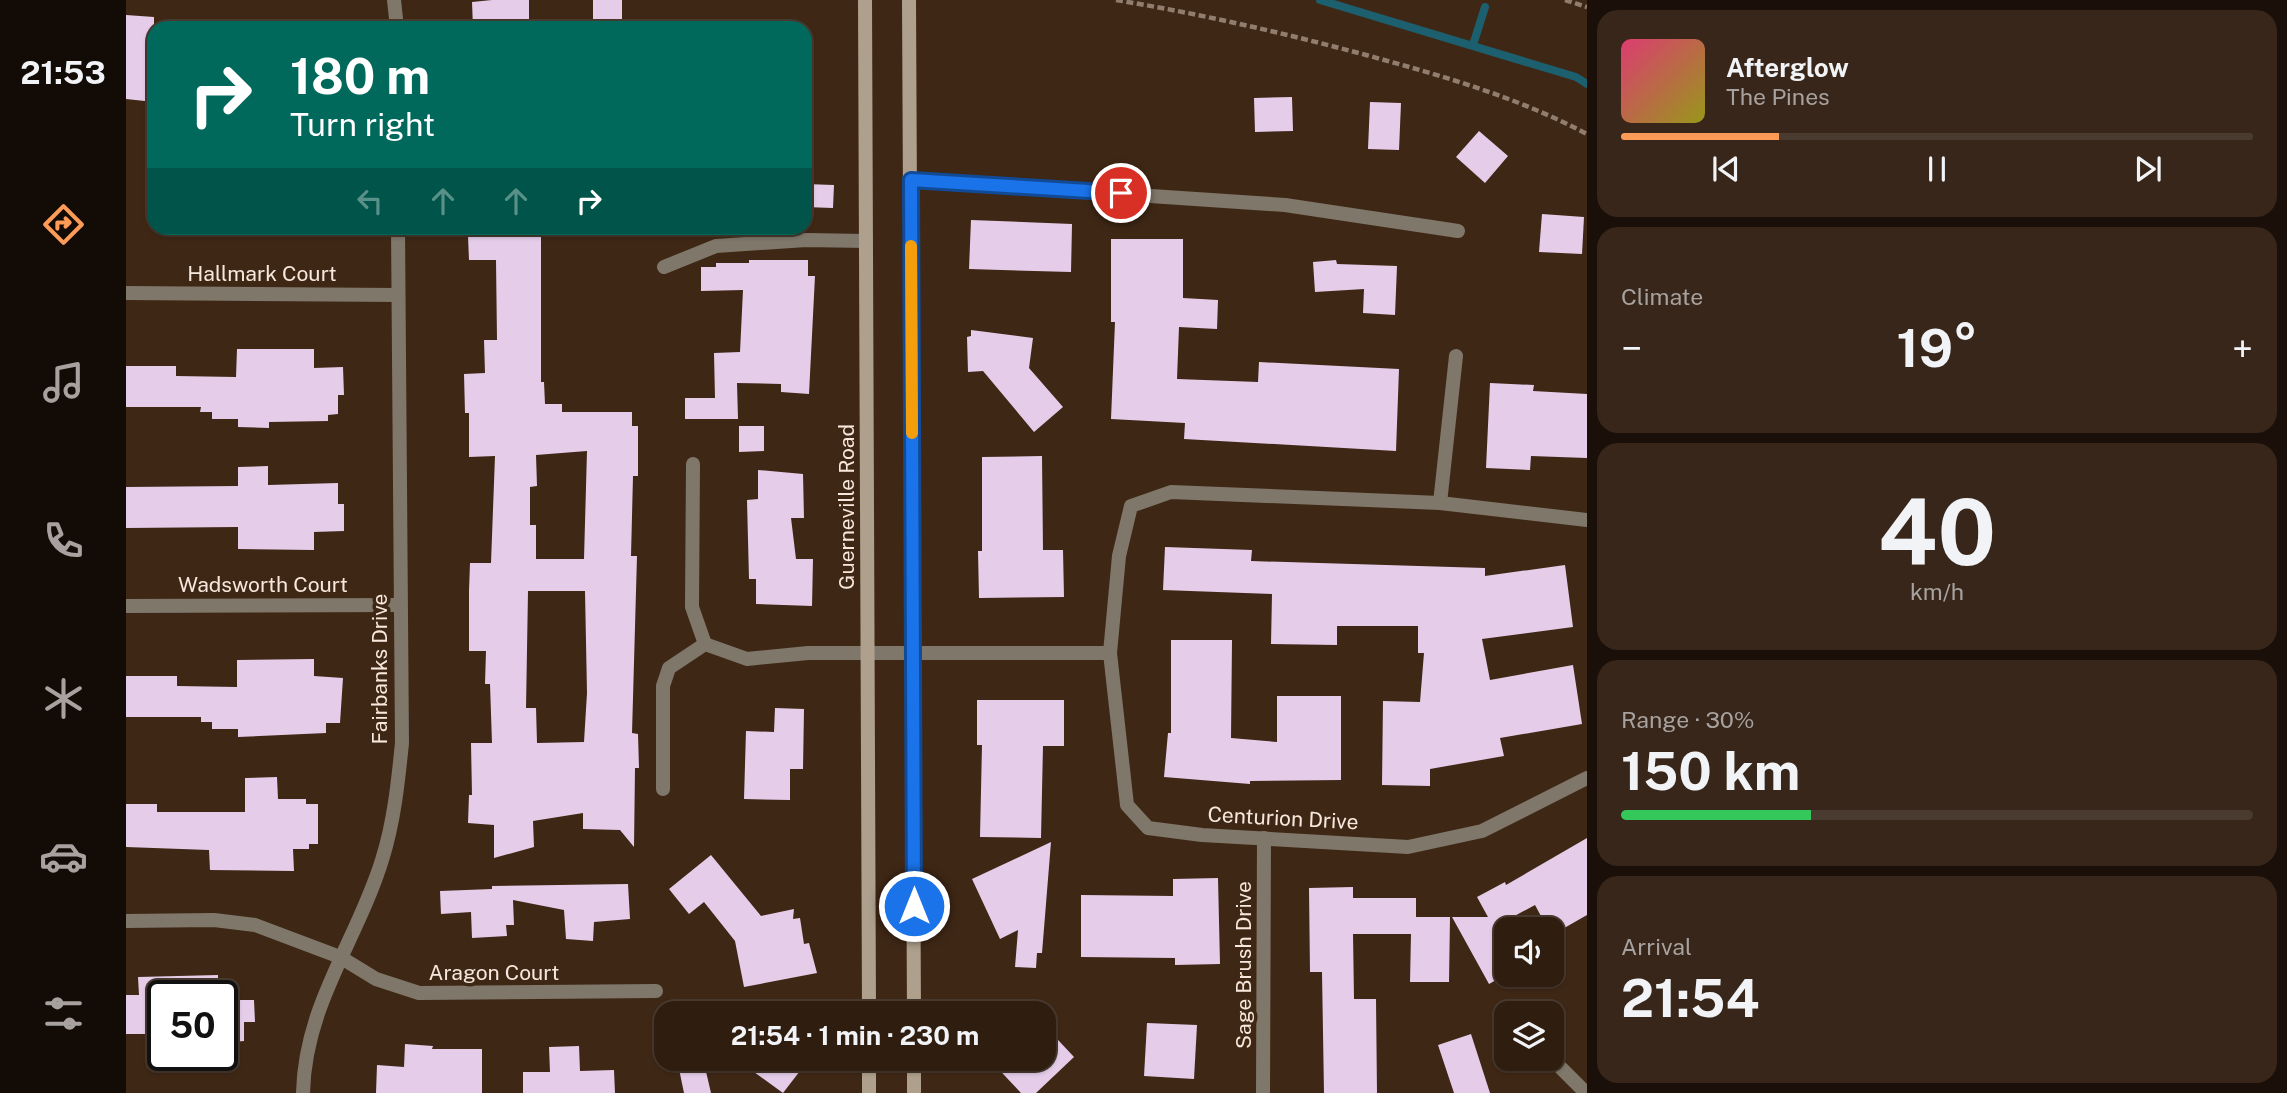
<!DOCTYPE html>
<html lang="en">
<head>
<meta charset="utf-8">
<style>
	:root { --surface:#2f1d10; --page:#372619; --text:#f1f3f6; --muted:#a7a29f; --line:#4a3b30; --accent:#fe9c57 }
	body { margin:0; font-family:"Public Sans",sans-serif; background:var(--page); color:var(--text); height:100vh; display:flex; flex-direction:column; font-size:26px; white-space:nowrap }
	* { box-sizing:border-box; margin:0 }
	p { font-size:23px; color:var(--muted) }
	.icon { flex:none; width:38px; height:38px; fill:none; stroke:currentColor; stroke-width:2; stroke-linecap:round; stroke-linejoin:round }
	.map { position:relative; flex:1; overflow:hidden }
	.drawer { display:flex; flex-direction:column; gap:10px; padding:10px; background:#1a1009; width:700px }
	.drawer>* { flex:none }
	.banner { position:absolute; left:21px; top:21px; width:665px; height:214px; border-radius:21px; box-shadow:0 2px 5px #0004,0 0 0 2px var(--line); background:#00695c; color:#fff; overflow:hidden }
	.fabs { position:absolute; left:1368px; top:917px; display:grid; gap:14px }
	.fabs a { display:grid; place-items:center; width:70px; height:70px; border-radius:14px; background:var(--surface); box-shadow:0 2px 5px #0004,0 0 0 2px var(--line); font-size:35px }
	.speed { position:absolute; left:21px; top:980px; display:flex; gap:14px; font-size:35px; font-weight:700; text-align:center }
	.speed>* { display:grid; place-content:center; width:91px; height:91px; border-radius:50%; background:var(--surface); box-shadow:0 2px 5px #0004,0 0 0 2px var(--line); line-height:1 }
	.speed .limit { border:4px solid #111; border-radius:10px; background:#fff; color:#111 }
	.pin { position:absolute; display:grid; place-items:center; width:60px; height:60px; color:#fff; margin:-30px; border:4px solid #fff; border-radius:50%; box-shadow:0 2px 7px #0007 }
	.me { position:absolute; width:77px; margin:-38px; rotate:0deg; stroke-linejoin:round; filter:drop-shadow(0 0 5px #0008) }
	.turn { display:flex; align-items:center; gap:24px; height:147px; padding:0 28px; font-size:32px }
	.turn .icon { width:91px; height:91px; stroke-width:2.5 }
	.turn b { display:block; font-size:49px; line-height:60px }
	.lanes { display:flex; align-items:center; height:66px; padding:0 28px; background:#0003; justify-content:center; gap:35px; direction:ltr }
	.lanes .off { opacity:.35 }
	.big { font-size:52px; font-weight:700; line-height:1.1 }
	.drawer .widget { flex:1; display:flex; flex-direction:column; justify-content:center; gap:10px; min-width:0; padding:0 24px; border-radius:21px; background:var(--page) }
	.drawer .dial { align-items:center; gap:0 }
	.dial b { font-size:91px; line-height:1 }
	.song { display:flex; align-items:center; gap:21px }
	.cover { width:84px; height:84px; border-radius:10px; background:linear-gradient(135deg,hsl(340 70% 55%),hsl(60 70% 35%)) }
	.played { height:7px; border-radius:4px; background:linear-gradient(90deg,var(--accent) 25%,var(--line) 25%) }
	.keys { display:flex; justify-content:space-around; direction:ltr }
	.heat { display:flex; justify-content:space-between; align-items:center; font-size:38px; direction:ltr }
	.charge { height:10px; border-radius:5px; background:linear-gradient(90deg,#34c759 30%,var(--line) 0) }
	.trip { position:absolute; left:528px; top:1001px; width:402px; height:70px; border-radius:21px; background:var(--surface); box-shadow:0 2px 5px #0004,0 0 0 2px var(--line); font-weight:700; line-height:70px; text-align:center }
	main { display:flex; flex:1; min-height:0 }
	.menu { display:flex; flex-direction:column; width:126px; justify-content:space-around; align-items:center; background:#130c06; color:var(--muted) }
	.menu .icon { width:49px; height:49px }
	.menu .current { color:var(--accent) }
	.menu b { font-size:32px; color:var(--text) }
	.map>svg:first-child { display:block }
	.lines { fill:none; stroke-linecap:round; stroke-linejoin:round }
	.stream { stroke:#1c5f6f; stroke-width:8 }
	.building { fill:#e5cdea; fill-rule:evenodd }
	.path { stroke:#917d6e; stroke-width:4.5; stroke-dasharray:7 3.5; stroke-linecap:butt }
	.lane { stroke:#7f776a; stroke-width:14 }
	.street { stroke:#7f776a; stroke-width:14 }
	.secondary { stroke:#aea08c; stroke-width:14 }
	.route-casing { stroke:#114b97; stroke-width:18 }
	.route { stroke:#1a73e8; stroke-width:12 }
	.slow { stroke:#f59e0b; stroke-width:12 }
	.labels { text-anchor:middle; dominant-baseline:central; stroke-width:7; stroke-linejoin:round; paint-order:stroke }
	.street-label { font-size:21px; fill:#f7e7dc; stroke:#3f2715 }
</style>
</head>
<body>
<main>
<nav class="menu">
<b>21:53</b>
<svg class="icon current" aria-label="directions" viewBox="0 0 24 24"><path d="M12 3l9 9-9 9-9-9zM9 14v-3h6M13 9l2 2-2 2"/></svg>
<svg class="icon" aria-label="music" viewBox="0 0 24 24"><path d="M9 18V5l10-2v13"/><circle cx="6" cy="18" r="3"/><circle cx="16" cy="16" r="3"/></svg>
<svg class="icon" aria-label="phone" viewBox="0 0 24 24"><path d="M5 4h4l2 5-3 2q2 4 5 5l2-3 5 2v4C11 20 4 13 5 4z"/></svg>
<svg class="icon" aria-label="climate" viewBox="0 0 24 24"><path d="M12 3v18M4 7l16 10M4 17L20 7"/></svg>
<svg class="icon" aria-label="car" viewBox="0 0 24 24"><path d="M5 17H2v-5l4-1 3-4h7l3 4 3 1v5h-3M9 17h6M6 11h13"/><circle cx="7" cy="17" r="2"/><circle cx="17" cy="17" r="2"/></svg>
<svg class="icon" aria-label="filters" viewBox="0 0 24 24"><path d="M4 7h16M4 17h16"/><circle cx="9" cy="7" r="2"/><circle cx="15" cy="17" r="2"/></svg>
</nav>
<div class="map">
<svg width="1461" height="1093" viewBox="0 0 1461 1093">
	<rect width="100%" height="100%" fill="#3f2715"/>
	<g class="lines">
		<g class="stream">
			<polyline points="1194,0 1450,77 1461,84"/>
			<polyline points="1347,45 1359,7"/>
		</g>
	</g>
	<g class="building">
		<polygon points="366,0 403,0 403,28 347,28 346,2"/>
		<rect x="467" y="0" width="29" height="28"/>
		<polygon points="0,15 28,17 28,102 0,99"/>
		<polygon points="1166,97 1167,131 1129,132 1128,98"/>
		<polygon points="1244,102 1275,103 1273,150 1242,149"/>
		<polygon points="1353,131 1382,156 1359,183 1330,157"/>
		<polygon points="679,184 708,185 707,208 679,207"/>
		<polygon points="1416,214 1458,217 1456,254 1413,252"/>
		<polygon points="845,220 946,224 945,272 843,269"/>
		<path d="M415,235V382H418L419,404H436V412H506V426H512V476H507L505,556H511L506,733L512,734L513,768H509L508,847L494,830L457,829V813L407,821L408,847L368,858V825L342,823L343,795H346L345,743H366L364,684H359L360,651H343V591L344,563H365L369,456L343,457V413H339L338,374L359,373L358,340H371L370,260H343L342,236ZM461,451L458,559H410V525H404V487L411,486L410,455ZM402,591H459L461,693L458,742L411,743L410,708H400Z"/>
		<polygon points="985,239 1057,239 1057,298 1092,300 1091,329 1053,327 1051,379 1132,382 1133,362 1273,369 1270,451 1058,439 1059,423 985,419 989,322 985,322"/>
		<polygon points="623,260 682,260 682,276 689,276 683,394 655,392 655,384 611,383 612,419 559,419 559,398 589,398 588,353 614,352 617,290 575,291 575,267 590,267 590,263 623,263"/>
		<polygon points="1210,260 1211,264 1271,266 1269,315 1237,313 1238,289 1189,292 1187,262"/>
		<polygon points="845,330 907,338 903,368 937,407 908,432 857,371 842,372 841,337 845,336"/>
		<polygon points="111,349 188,349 188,368 217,367 218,395 212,395 212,414 202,415 202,421 143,422 143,428 112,427 112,419 86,419 86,412 74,412 75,407 0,407 0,366 50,366 50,376 110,377"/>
		<polygon points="1364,383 1408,385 1407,391 1461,394 1461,458 1405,456 1404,470 1360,468"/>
		<polygon points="613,426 638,426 638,451 613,452"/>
		<polygon points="916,456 917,550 937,550 938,597 853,598 852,551 856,551 856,457"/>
		<polygon points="142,466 142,485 212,483 212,504 218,504 218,531 188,532 188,550 112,549 112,527 0,528 0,487 112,486 112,467"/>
		<polygon points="632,470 677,474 678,518 665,518 670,559 687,559 686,606 630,604 630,579 623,579 621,500 632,499"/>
		<polygon points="1039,547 1126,550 1125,561 1359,568 1359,576 1439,565 1447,627 1356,639 1364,680 1447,665 1456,724 1374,738 1378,756 1304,769 1304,786 1256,785 1257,701 1294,702 1298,653 1292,653 1292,626 1211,626 1211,645 1145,644 1146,594 1037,590"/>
		<polygon points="1045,640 1106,640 1105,738 1151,742 1151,696 1215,696 1215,780 1124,781 1124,784 1038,777 1042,733 1045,733"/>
		<polygon points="188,659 188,676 217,678 214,723 200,723 200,733 112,737 112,729 86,729 86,722 75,722 75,717 0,717 0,676 51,676 51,686 111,687 111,660"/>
		<polygon points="851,700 938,700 938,746 917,746 915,838 854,837 856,745 851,745"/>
		<polygon points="649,708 678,709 677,769 664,769 664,800 618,799 620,731 648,732"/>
		<polygon points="151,777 152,799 180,799 180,804 192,804 192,844 183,844 183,849 167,849 168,871 84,870 83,850 0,847 0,804 31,804 31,812 119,812 119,778"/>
		<polygon points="1461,838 1461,915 1426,935 1426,929 1422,929 1409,905 1381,920 1381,974 1363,984 1326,917 1362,917 1351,897 1379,882 1380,885"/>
		<polygon points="925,842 916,953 911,953 910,968 889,967 892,930 874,939 846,879"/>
		<polygon points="585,855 635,916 668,909 667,919 674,918 678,944 683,943 691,973 618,987 609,941 578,902 563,914 543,889"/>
		<polygon points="1092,878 1094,964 1049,965 1049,958 955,957 955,895 1047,896 1047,879"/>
		<polygon points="502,884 504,919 468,922 467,941 440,939 438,910 387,900 388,925 380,925 381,936 346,938 345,912 315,914 314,891 366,889 366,886"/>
		<polygon points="1227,887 1227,898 1290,898 1290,917 1324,917 1323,982 1284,982 1285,934 1227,934 1228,999 1250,999 1251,1093 1198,1093 1196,972 1184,972 1183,888"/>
		<polygon points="92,975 92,996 37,996 37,1034 0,1034 0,995 13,995 12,977"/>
		<polygon points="96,1000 128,1000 129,1022 118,1022 118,1041 96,1043"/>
		<polygon points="1021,1023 1071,1025 1068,1079 1018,1076"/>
		<polygon points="919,1026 948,1057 910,1093 895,1093 863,1059 919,1059"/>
		<polygon points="1345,1034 1364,1093 1328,1093 1312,1045"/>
		<polygon points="279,1044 307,1046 306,1049 356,1049 356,1093 250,1093 251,1065 278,1067"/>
		<polygon points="453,1046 454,1071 488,1070 489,1093 397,1093 397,1072 424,1072 423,1047"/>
		<polygon points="610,1059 666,1059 677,1067 657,1093"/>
		<polygon points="578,1063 585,1093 558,1093 553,1069"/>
	</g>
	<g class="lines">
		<g class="path">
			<path d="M990,0C1075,14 1158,33 1240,55C1317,76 1391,97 1461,134"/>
			<polyline points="1439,0 1461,7"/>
		</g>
		<g class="lane">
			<polyline points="538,267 590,246 680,240 740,241"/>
			<polyline points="537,789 537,686 543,668 579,644"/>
		</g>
		<g class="street">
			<polyline points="268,0 271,28"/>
			<polyline points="785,180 1159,205 1332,231"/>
			<polyline points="0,293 272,295"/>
			<polyline points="567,464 566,607 579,644 621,659 682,653 984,653"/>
			<polyline points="1314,503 1330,356"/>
			<polyline points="1461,520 1314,503 1045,492 1005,506 993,556 984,653 1001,805 1022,828 1076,835 1282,847 1356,831 1461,778"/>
			<polyline points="0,606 274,605"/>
			<polyline points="0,921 88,920 129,925 214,957 250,979 293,993 530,991"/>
			<polyline points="1426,1059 1460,1093"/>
			<path d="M177,1093C179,1004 231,941 256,860C268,822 272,783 276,743L272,228"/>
			<polyline points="1137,1093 1138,838"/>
		</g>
		<g class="secondary">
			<polyline points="739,0 743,1013"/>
			<polyline points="783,0 788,1013"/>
			<polyline points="743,1059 743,1093"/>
			<polyline points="788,1059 788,1093"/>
		</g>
	</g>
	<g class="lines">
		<defs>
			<polyline id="route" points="788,906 785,180 995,193"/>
		</defs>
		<use href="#route" class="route-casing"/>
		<use href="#route" class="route"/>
		<polyline class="slow" points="785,246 786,433"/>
	</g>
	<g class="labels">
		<g class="street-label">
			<text x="136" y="273">Hallmark Court</text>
			<text transform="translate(720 507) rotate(-90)">Guerneville Road</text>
			<text x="137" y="584">Wadsworth Court</text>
			<text transform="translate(253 669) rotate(-90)">Fairbanks Drive</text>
			<text transform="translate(1157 818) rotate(3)">Centurion Drive</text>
			<text transform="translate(1117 965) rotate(-90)">Sage Brush Drive</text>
			<text x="368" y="972">Aragon Court</text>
		</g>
	</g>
</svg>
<div class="fabs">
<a><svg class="icon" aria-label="sound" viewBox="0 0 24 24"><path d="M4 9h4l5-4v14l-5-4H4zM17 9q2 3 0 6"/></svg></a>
<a><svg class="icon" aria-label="layers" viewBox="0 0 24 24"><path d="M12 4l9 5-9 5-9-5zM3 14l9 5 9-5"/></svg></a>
</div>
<div class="speed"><div class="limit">50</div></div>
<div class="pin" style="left:995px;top:193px;background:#d93025"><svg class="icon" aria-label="arrive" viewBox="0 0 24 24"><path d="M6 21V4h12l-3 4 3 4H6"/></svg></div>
<svg class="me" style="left:788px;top:906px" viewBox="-20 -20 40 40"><circle r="17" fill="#1a73e8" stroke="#fff" stroke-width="3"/><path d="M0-11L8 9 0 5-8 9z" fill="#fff"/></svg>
<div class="trip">21:54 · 1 min · 230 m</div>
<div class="banner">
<div class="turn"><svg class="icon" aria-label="right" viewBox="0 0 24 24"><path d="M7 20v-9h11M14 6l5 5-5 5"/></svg><div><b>180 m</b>Turn right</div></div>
<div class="lanes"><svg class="icon off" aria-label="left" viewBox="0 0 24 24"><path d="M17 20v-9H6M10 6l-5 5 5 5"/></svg><svg class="icon off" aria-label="ahead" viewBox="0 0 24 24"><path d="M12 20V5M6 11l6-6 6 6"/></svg><svg class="icon off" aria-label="ahead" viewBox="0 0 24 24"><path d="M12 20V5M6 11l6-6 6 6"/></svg><svg class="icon" aria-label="right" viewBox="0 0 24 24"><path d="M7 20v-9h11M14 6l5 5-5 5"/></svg></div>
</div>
</div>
<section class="drawer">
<div class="widget">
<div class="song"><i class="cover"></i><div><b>Afterglow</b><p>The Pines</p></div></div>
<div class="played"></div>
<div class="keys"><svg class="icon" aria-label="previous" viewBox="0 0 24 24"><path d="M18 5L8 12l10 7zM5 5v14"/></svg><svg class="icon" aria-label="pause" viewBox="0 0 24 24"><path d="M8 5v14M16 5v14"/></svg><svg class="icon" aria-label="next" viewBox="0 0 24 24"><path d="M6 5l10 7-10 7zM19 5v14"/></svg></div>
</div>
<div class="widget"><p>Climate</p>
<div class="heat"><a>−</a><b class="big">19°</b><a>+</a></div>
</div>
<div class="widget dial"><b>40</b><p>km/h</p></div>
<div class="widget"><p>Range · 30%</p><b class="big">150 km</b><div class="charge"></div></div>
<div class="widget"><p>Arrival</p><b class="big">21:54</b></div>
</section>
</main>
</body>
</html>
